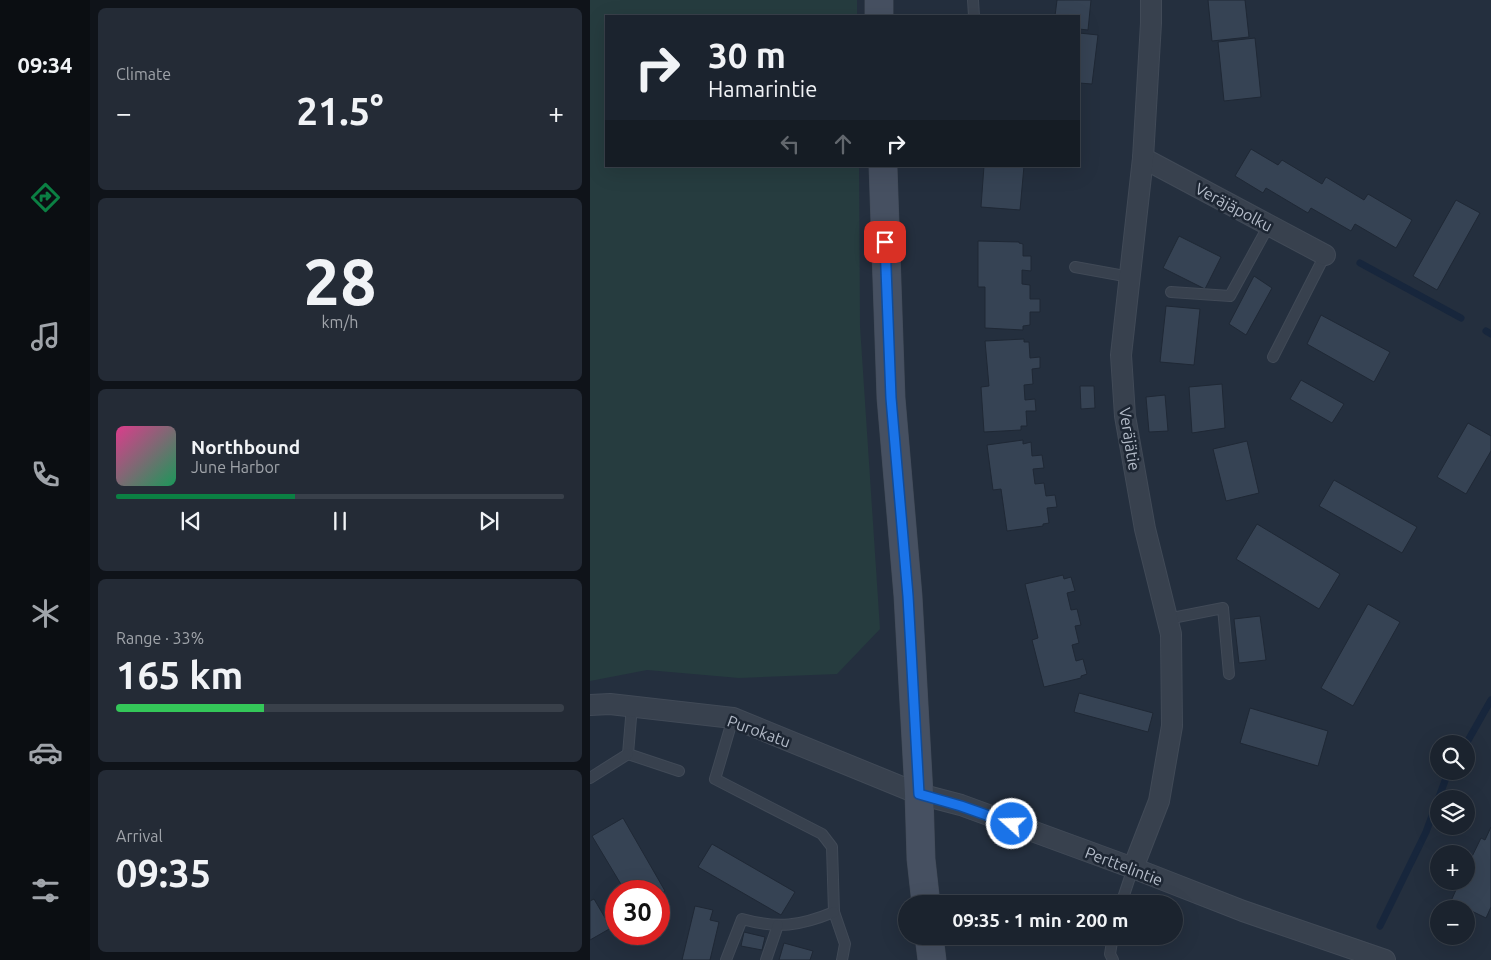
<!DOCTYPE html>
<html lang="en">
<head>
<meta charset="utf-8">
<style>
	:root { --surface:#1b232e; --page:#242b36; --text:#f1f3f6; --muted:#a0a4aa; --line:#39404a; --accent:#0b8043 }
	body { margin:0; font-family:Ubuntu,sans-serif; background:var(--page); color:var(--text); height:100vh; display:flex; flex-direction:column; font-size:19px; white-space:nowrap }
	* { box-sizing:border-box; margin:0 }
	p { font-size:16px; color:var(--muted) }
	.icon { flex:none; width:28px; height:28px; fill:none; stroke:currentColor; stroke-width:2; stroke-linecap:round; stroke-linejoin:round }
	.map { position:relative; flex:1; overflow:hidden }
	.drawer { display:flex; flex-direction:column; gap:8px; padding:8px; background:#0f1319; width:500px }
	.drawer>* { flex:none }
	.hud { position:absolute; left:15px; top:15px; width:475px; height:152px; border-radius:0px; box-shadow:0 5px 20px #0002,0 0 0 1px var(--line); background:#1b232e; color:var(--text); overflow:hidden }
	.controls { position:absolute; left:840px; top:735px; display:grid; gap:10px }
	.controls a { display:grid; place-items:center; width:45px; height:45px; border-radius:50%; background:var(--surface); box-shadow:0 5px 20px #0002,0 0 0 1px var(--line); font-size:25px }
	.speed { position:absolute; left:15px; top:880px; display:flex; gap:10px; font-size:25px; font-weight:700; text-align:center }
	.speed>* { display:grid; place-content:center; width:65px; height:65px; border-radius:50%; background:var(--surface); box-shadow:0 5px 20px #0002,0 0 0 1px var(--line); line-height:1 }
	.speed .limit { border:8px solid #d22; background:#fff; color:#111 }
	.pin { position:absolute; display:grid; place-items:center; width:42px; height:42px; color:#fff; margin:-21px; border-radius:10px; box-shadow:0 2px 8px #0006 }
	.me { position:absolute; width:55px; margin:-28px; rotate:290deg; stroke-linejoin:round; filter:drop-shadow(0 0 4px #0008) }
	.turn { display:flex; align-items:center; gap:18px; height:105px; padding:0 20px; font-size:22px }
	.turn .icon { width:65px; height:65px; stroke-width:2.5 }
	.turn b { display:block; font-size:35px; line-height:42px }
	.lanes { display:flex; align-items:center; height:48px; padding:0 20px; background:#0003; justify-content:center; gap:25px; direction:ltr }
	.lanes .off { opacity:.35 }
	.big { font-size:38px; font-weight:700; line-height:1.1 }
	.drawer .card { flex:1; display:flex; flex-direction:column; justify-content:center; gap:8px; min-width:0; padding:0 18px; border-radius:8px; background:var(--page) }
	.drawer .dial { align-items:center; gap:0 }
	.dial b { font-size:65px; line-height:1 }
	.song { display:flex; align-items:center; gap:15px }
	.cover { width:60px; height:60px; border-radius:8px; background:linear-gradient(135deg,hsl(330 70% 55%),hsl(150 70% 35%)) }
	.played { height:5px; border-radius:2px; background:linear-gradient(90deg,var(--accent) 40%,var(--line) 40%) }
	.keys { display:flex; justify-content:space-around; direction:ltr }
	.heat { display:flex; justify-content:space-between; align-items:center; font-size:28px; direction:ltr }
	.charge { height:8px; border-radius:4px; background:linear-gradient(90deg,#34c759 33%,var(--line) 0) }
	.trip { position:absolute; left:308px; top:895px; width:285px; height:50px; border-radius:25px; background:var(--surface); box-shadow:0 5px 20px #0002,0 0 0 1px var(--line); font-weight:700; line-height:50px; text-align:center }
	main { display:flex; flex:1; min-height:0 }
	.dock { display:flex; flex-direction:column; width:90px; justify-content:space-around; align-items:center; background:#0b0e12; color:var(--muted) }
	.dock .icon { width:35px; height:35px }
	.dock .on { color:var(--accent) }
	.dock b { font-size:22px; color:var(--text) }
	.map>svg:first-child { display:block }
	.green { fill:#263c3f }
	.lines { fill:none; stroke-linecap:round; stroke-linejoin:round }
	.stream { stroke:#17263c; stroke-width:7 }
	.building { fill:#364354; stroke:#1f2835 }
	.lane-casing { stroke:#414a57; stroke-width:12 }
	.street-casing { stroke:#414a57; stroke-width:22 }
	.secondary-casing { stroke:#414a57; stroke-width:29 }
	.lane { stroke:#38414e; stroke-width:10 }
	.street { stroke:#38414e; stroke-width:20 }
	.secondary { stroke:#465061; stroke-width:28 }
	.route-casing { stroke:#114b97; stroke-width:12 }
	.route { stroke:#1a73e8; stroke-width:9 }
	.labels { text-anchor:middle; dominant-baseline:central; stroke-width:5; stroke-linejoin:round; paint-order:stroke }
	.street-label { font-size:16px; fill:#b4bcc9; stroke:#1d2633 }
</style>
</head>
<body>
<main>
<nav class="dock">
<b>09:34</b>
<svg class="icon on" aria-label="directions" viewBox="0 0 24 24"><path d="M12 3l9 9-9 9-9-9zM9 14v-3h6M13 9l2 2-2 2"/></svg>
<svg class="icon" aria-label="music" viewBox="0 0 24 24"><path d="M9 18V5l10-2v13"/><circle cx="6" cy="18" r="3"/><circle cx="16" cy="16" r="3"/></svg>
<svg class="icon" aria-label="phone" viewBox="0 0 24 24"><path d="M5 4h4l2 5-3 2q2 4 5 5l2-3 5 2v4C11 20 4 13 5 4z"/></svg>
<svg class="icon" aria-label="climate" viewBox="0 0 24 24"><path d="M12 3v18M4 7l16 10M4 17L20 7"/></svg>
<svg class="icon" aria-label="car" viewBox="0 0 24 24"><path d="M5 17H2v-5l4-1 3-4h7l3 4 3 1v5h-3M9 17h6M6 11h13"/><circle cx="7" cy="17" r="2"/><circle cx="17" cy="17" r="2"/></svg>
<svg class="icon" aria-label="filters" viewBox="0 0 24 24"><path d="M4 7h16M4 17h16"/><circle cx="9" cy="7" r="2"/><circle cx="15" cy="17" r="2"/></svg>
</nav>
<section class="drawer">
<div class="card"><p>Climate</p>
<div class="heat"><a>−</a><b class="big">21.5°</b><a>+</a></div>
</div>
<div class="card dial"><b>28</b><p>km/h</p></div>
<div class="card">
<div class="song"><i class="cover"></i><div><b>Northbound</b><p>June Harbor</p></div></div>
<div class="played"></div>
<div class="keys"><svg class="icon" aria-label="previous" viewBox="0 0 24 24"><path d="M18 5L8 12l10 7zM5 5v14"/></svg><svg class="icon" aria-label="pause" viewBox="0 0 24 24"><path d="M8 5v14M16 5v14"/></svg><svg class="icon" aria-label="next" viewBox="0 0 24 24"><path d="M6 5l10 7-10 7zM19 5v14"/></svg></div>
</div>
<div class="card"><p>Range · 33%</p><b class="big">165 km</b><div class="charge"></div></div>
<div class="card"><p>Arrival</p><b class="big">09:35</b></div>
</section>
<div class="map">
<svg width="901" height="960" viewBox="0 0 901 960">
	<rect width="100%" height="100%" fill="#242f3e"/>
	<polygon class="green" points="0,0 267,0 267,16 16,16 16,166 269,166 270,326 290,629 247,674 149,678 57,670 0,681"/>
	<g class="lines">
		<g class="stream">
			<polyline points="770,263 871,318"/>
			<polyline points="896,331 901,334"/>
			<polyline points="876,744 901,700"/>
			<polyline points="790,926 836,832 856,778 860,771"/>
		</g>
	</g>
	<g class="building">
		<polygon points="467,0 501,0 498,30 489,29 489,16 465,16"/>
		<polygon points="618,0 655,0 659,37 622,41"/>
		<polygon points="489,33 508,35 502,84 489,83"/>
		<polygon points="665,38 671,97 634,101 628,42"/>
		<polygon points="661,149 688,165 692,160 732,184 736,177 774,200 778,194 822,220 806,248 765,224 761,231 721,208 718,213 676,188 673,193 645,176"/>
		<polygon points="394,166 434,166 430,210 391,207"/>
		<polygon points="866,200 890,213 847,290 823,276"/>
		<polygon points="589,236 631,257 615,289 573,268"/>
		<polygon points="388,241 429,242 429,243 433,244 433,256 441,256 441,271 432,270 432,284 440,285 440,299 450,299 450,312 440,312 440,325 433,326 433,330 395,328 395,287 388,287"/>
		<polygon points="664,276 682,288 656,335 639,324"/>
		<polygon points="576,306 610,309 604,365 570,362"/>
		<polygon points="731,315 800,352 784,382 717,344"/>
		<polygon points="434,339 434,342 439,342 440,358 450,357 450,368 442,369 443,384 434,385 435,400 445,399 446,411 436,411 437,426 431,426 431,430 394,432 391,387 399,386 395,341"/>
		<polygon points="711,380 754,404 742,423 700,399"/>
		<polygon points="632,384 635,428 602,433 599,387"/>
		<polygon points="490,386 504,386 505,408 491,409"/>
		<polygon points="575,395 578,431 559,432 556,397"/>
		<polygon points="878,423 901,436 901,451 876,494 847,477"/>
		<polygon points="433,440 433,444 441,442 442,456 452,455 454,468 443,469 445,484 454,483 456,496 465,495 467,507 457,508 459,523 453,524 453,526 417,531 411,489 403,490 397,445"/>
		<polygon points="657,441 669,493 636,501 623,449"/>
		<polygon points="744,480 827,527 812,553 729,506"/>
		<polygon points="667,524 750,574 729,609 646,559"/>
		<polygon points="473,575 474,579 481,577 485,591 477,593 481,610 487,609 491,625 485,626 489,643 482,645 486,661 493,659 497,674 491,676 491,678 454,687 442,640 448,638 435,584"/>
		<polygon points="778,604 810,622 763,706 731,688"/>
		<polygon points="670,616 676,660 649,663 644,619"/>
		<polygon points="489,693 563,713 558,732 484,712"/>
		<polygon points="660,708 738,731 728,766 650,743"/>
		<polygon points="33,818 75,891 69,895 69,891 35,891 2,836"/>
		<polygon points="901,827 901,907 896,918 861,901 870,881 876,881 876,869 891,838 895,840"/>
		<polygon points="122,844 205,892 191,915 108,867"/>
		<polygon points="4,899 21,928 0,940 0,901"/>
		<polygon points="105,906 123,910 120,920 129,922 120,960 92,960"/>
		<polygon points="154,932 175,937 172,950 151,946"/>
		<polygon points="194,943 223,951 220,960 189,960"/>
	</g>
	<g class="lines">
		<defs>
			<g id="lane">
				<polyline points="383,0 384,16"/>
				<polyline points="485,267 540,277"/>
				<polyline points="581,292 640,296 679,225"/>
				<polyline points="683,357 735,255"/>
				<polyline points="577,619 633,608 639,674"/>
				<polyline points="42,706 38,754 89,771"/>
				<polyline points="143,718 125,779 232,834 242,847 244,912 255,944 252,960"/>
				<polyline points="0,778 38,754"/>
				<polyline points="531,904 543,868"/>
				<path d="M136,960L152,919C188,929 210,926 244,912"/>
				<polyline points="176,960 188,925"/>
				<polyline points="523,960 520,954 523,936"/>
			</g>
			<g id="street">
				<polyline points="553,158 735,255"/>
				<polyline points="0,705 20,704 143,718 329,794 371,805 543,868 653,911 795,960"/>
				<polyline points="543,868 569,801 582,726 581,634 555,529 535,416 531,355 553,158 561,23 561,0"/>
			</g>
			<g id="secondary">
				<polyline points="289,0 289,16"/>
				<polyline points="293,166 301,398 318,596 329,794 331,859 336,904"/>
				<polyline points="339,936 342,960"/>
			</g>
		</defs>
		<use href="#lane" class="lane-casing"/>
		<use href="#street" class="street-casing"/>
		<use href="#secondary" class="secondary-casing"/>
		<use href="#lane" class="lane"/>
		<use href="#street" class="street"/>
		<use href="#secondary" class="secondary"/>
	</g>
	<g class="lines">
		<defs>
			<polyline id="route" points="295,242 301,398 318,596 329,794 371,806 422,824"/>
		</defs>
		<use href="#route" class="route-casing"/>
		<use href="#route" class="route"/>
	</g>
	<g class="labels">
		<g class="street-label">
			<text transform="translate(644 207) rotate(28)">Veräjäpolku</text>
			<text transform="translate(540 439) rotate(81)">Veräjätie</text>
			<text transform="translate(169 731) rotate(20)">Purokatu</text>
			<text transform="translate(534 866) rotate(21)">Perttelintie</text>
		</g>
	</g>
</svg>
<div class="controls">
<a><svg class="icon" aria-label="search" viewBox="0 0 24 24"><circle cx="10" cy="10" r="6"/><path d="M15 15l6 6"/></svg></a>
<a><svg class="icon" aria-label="layers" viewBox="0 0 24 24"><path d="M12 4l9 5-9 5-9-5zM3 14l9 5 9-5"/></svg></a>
<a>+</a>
<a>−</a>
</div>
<div class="speed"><div class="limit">30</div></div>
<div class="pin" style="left:295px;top:242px;background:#d93025"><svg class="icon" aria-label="arrive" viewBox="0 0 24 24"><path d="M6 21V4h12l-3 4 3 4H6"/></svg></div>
<svg class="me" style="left:422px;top:824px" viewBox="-20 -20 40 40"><circle r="17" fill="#1a73e8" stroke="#fff" stroke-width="3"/><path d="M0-11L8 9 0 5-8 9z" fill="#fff"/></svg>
<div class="trip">09:35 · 1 min · 200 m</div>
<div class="hud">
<div class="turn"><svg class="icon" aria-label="right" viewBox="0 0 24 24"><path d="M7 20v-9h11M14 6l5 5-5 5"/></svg><div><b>30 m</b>Hamarintie</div></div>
<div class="lanes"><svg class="icon off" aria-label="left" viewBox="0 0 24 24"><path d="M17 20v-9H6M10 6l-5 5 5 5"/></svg><svg class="icon off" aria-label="ahead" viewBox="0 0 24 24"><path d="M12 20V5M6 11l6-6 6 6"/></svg><svg class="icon" aria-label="right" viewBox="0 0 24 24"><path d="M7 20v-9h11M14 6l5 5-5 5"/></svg></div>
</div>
</div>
</main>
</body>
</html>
